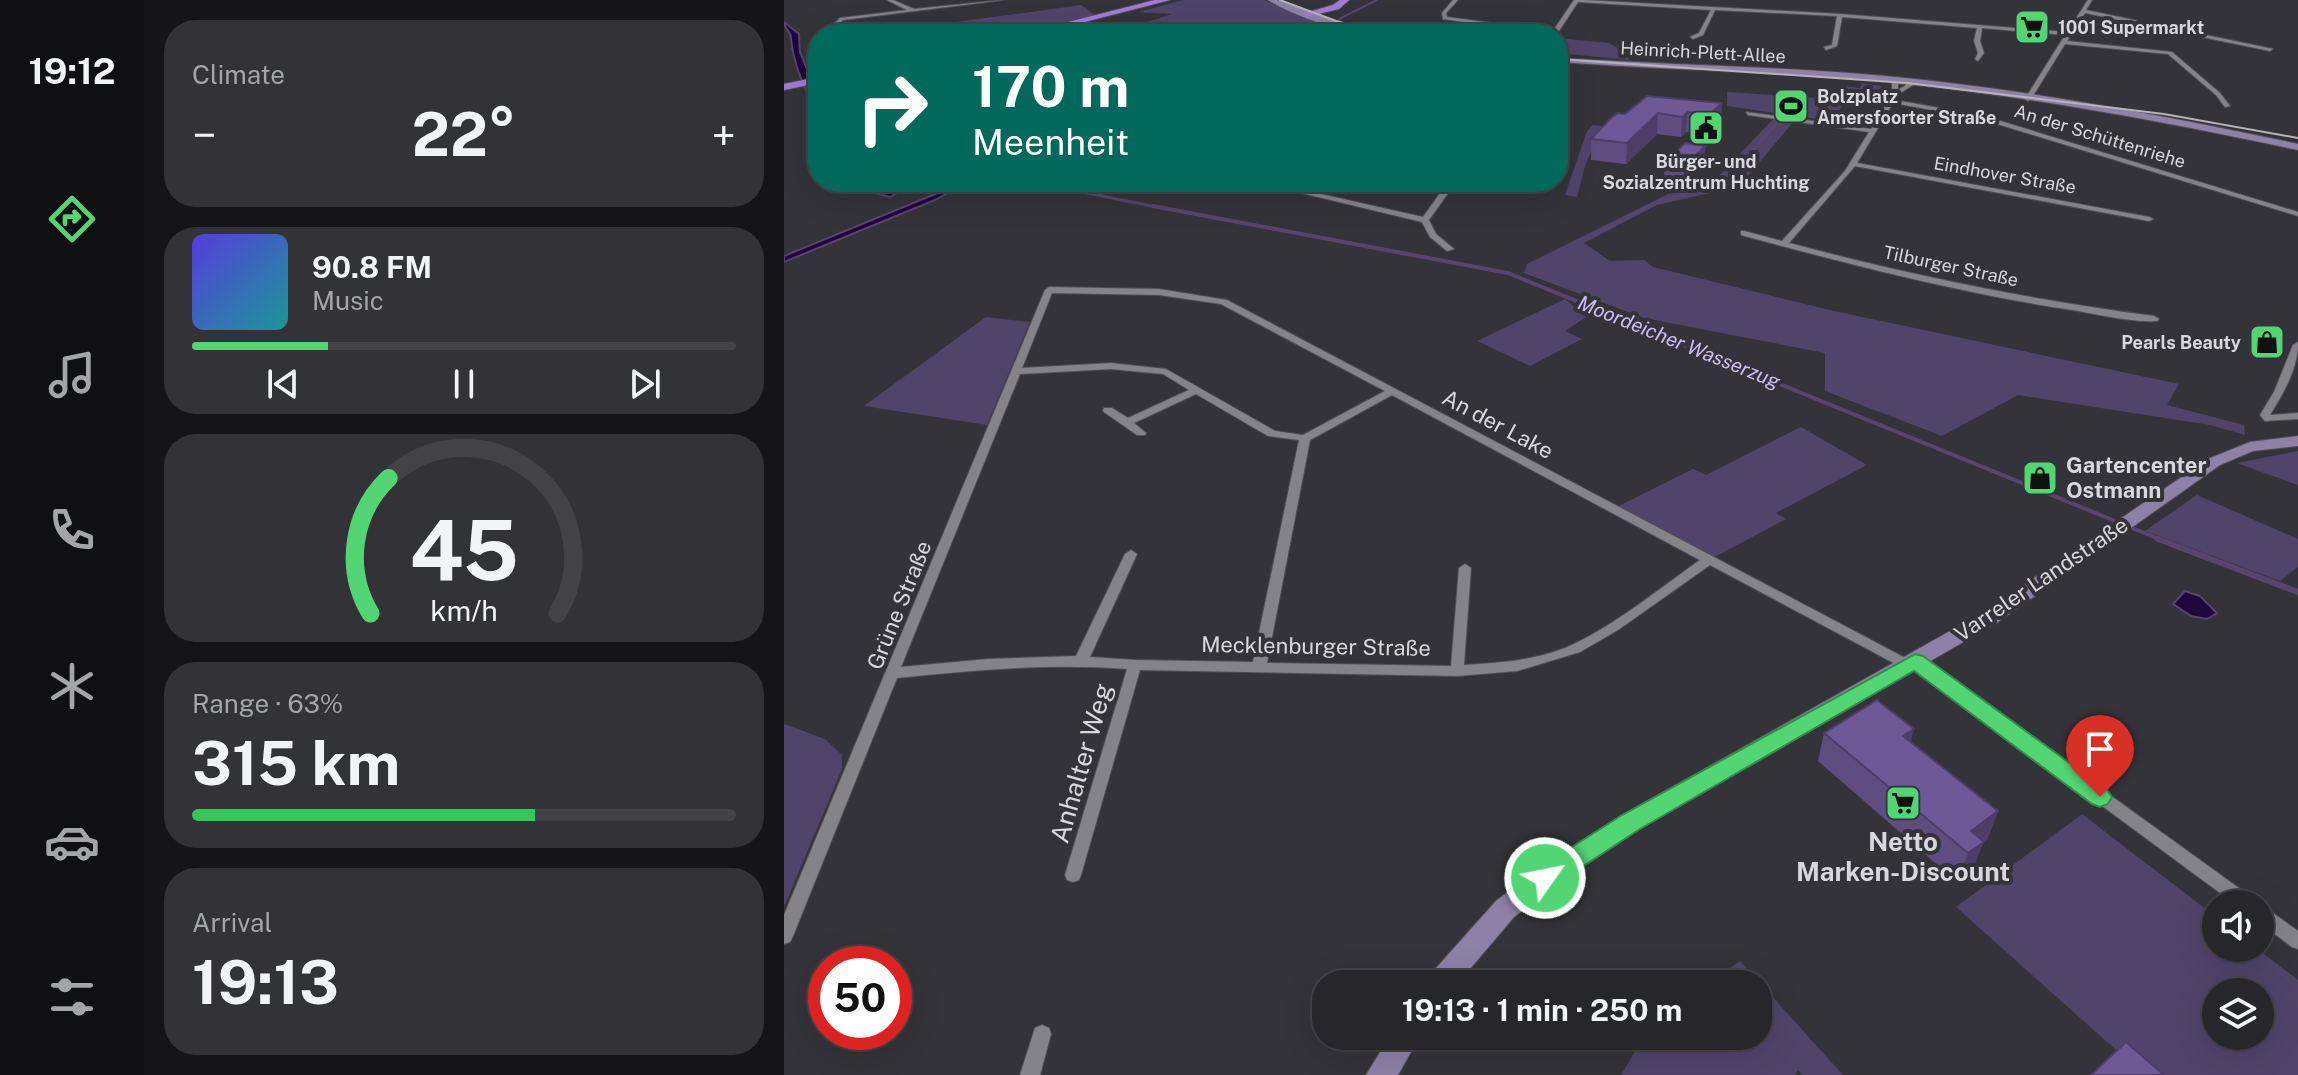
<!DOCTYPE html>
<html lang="en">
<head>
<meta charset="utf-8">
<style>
	:root { --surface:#27262b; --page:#333237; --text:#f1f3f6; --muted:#a4a5a9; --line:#434347; --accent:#52d673 }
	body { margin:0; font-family:"Public Sans",sans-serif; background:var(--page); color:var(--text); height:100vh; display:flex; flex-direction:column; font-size:30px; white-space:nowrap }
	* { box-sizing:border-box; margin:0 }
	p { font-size:26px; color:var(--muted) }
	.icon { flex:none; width:44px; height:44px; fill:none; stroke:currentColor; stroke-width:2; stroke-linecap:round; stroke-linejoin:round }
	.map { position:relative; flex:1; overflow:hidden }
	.side { display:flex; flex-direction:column; gap:20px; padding:20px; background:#151518; width:640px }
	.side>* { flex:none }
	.top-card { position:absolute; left:24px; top:24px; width:760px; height:168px; border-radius:32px; box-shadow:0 8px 32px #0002,0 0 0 2px var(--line); background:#00695c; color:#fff; overflow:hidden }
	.fabs { position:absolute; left:1418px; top:890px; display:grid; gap:16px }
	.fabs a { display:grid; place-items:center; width:72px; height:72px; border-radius:50%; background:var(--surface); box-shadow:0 8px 32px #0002,0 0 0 2px var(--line); font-size:40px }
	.speed { position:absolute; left:24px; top:946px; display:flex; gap:16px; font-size:40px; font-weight:700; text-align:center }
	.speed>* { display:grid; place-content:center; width:104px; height:104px; border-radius:50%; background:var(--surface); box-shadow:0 8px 32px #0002,0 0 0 2px var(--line); line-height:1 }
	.speed .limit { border:12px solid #d22; background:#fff; color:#111 }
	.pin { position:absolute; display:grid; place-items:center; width:68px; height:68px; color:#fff; margin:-82px -34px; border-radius:50% 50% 50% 0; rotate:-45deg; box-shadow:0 0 8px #0007 }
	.pin .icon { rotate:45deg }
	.me { position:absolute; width:88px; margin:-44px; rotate:57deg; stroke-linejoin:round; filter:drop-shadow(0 0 6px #0008) }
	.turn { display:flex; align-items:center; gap:28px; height:168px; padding:0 32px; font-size:36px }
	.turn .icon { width:104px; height:104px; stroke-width:2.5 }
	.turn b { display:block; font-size:56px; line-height:68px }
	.big { font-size:60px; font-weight:700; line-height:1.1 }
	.side .tile { flex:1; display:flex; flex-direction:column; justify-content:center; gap:12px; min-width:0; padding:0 28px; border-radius:32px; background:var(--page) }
	.side .dial { align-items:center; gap:0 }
	.dial svg { height:208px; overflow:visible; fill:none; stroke:var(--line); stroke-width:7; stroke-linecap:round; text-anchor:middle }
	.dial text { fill:var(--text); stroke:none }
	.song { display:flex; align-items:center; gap:24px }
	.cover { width:96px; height:96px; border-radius:12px; background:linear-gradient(135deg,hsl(250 70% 55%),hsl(180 70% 35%)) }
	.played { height:8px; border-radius:4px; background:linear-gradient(90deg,var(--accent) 25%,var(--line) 25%) }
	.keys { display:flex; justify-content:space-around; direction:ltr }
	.heat { display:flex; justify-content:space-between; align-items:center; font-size:44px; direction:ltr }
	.charge { height:12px; border-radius:6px; background:linear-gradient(90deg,#34c759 63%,var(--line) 0) }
	.trip { position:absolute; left:528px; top:970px; width:460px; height:80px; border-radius:32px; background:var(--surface); box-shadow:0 8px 32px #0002,0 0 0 2px var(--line); font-weight:700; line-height:80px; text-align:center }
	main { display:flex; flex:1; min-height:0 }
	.tab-bar { display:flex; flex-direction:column; width:144px; justify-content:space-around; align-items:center; background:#100f11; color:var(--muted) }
	.tab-bar .icon { width:56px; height:56px }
	.tab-bar .active { color:var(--accent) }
	.tab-bar b { font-size:36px; color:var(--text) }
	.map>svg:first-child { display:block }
	.green { fill:#50446a; fill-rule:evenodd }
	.water { fill:#20063e; stroke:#57456d; stroke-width:2 }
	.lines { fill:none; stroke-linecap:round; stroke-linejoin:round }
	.stream-far3 { stroke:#57456d; stroke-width:2 }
	.stream-far2 { stroke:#57456d; stroke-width:3 }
	.stream-far1 { stroke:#57456d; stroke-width:4 }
	.stream { stroke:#57456d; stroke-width:6 }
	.minor-casing { stroke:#514f54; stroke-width:2 }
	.secondary-casing { stroke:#514f54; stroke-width:2 }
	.trunk-casing { stroke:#514f54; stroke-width:2 }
	.minor { fill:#85838a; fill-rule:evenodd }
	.secondary { fill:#8e81a7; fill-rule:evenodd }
	.trunk { fill:#9e7cd8; fill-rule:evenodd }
	.tram { stroke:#b4b3b8; stroke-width:2 }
	.wall { fill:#5f4c81 }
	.shaded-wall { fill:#4d3e69 }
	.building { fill:#6e5896; stroke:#4d3e69; stroke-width:2 }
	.route { fill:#52d673; stroke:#358b4b; stroke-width:2 }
	.labels { text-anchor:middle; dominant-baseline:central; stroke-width:8; stroke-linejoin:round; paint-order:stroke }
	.far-poi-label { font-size:18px; font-weight:bold; fill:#d8d7db; stroke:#343339; text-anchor:start }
	.far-street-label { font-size:18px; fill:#d8d7db; stroke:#343339 }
	.far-water-label { font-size:20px; font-style:italic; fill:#cebdf4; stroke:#343339 }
	.street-label { font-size:22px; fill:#d8d7db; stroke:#343339 }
	.poi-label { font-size:22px; font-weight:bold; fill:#d8d7db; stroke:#343339; text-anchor:start }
	.near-street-label { font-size:26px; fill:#d8d7db; stroke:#343339 }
	.near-poi-label { font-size:26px; font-weight:bold; fill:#d8d7db; stroke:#343339 }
</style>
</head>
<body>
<main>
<nav class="tab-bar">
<b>19:12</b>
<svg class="icon active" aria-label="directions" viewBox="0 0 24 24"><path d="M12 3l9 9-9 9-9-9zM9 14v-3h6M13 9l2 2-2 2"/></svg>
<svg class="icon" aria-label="music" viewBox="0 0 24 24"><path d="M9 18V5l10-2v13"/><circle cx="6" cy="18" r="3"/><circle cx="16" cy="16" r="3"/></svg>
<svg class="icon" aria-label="phone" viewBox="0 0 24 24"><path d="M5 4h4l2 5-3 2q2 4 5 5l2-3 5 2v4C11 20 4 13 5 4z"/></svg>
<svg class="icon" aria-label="climate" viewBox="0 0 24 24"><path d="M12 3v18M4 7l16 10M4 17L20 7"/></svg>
<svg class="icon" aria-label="car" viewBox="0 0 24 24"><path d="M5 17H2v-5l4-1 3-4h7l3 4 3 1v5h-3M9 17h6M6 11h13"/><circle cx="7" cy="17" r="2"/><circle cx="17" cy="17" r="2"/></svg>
<svg class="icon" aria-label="filters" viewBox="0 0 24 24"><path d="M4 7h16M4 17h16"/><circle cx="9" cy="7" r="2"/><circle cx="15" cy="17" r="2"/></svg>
</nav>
<section class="side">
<div class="tile"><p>Climate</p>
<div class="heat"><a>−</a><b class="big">22°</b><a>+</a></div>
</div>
<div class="tile">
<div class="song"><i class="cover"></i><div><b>90.8 FM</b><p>Music</p></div></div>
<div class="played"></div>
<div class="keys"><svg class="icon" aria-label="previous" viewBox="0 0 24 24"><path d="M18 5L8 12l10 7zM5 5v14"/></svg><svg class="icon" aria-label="pause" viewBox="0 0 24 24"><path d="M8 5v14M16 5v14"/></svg><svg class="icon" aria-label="next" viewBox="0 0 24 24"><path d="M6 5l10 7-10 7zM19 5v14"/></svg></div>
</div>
<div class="tile dial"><svg viewBox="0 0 100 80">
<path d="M14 69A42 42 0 1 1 86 69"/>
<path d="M14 69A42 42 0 0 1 21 17" stroke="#52d673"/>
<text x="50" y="56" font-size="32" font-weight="700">45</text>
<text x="50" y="72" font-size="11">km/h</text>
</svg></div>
<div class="tile"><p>Range · 63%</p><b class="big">315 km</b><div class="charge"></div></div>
<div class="tile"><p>Arrival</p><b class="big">19:13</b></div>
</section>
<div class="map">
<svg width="1514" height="1075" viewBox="0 0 1514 1075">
	<rect width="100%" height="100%" fill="#343339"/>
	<g class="green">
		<polygon points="400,0 480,0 538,23 472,34 264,34 300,25 338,30 388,14 354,12"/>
		<polygon points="297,5 311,15 234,34 110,34 107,31"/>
		<polygon points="774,38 825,43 845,55 845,60 774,53"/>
		<path d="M1078,83L1103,87L1101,93C1078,91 1067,92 1054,112L1039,111L1033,119L943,106V92L1046,99L1057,96L1059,86L1076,88Z"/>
		<polygon points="990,118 1010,121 963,177 944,189 873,205 800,243 826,261 860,260 869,267 1050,311 1395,384 1383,405 1460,425 1461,435 1426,425 1234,395 1158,436 1041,391 1041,353 860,318 740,273 743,264 884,194 926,185"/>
		<polygon points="809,125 818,126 801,166 793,197 781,195 803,131"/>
		<polygon points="781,299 802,317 781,331 798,339 746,366 693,341"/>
		<polygon points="202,317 246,322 203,425 80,406"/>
		<polygon points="1017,427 1083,465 992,513 1002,519 925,560 829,509 909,469 922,475"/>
		<polygon points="1514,451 1514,485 1453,463"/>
		<polygon points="1413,495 1514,539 1514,567 1496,581 1361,531"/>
		<polygon points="0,724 41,739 58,755 58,769 0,907"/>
		<path d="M1298,814L1432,917V948H1472L1514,980V1075H1360L1172,907ZM1432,992H1476V1036H1432Z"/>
		<polygon points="956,961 1059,1075 1019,1075 1014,1070 1011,1075 837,1075 860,1036 974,1036 974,984 924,984"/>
	</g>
	<g class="water">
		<path d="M0,22L15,34L16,52L34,96V116C22,91 9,65 7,38C7,30 1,31 0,22Z"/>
		<polygon points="50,182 133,182 106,197"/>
		<polygon points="173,182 183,182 151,200 0,262 0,256 161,190"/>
		<polygon points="1401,591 1416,596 1433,613 1423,619 1407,616 1389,604"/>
	</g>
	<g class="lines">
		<g class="stream-far3">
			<polyline points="555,19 593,0"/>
			<polyline points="468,34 535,23"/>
			<polyline points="1068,92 1086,85"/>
		</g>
		<g class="stream-far2">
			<polyline points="249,182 377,208"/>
			<polyline points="862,208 876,201 938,184 994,122 1073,90"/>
		</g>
		<g class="stream-far1">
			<polyline points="369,206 724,273 1380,541"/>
			<polyline points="815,232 866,206"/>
		</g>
		<polyline class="stream" points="1374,539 1514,592"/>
		<defs>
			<g id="minor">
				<polygon points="103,0 109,0 130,9 219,0 59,20 46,34 40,34 56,18 123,10"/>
				<polygon points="669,0 674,0 662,13 663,17 769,31 790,0 800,0 1056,14 1283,32 1304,0 1308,0 1302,10 1489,49 1486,51 1301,13 1283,41 1388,52 1436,93 1446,106 1441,107 1432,95 1384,54 1281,44 1247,99 1244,101 1241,99 1281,35 1198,28 1196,41 1200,53 1194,61 1191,59 1194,53 1190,41 1193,28 1058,17 1053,46 1042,50 1040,47 1048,45 1053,16 931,10 919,35 909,39 906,37 915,33 927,10 794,2 773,34 766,34 659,19 658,13"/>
				<polygon points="34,40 34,49 31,47 31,42"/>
				<path d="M1121,79L1129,85L1113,95L1111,100L1200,116L1514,212V216L1197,119L1109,103L1073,163L1365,217L1369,219L1365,221L1071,166L1005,243C1125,275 1247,300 1370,316L1375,319L1373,321C1347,323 1309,313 1282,309C1172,292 1064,264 957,235V231H960L998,241L1061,171L1085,132L964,115L962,112L1087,129L1108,94V83ZM1120,83L1122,85L1114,90V84Z"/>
				<polygon points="471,182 484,182 639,217 664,182 672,182 645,220 652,234 670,249 663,251 646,237 638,222"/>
				<path d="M265,287L375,289L443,300L1125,660L1131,656L1136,658L1470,899L1473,904H1451L1130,667L1124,670L1119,668L926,565L834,630L796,652L733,671L673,676L356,670L297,875L295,880L289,882L283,880L281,875L343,669C266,663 190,670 113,678L9,936L6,942L0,944V915L261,290ZM268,293L375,295L437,304L601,391L519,435L491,431L382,369L327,363L238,368ZM327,369L379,374L405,390L344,418L328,408H320L319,410L320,412L353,435H361L362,433L350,423L412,394L484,436L515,440L469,662L351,660L306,657L353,554L347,550L341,554L292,656L204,659L117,667L236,374ZM608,395L916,560C875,589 834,623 788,645C755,660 716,663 680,665L687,568L681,564L675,568L667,666L483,663L526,440Z"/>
				<path d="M1514,342C1514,369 1500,392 1486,415L1514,413V419L1481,421L1476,415L1490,392L1509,345Z"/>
				<polygon points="1476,905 1482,908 1514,931 1514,949 1508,947 1476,923"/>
				<polygon points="258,1025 265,1028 267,1034 256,1075 236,1075 251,1028"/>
			</g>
			<g id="secondary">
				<path d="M484,0H493L592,34C560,34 510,16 484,0Z"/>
				<path d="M774,58C883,65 992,66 1101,76C1240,89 1378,115 1514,144V150C1378,121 1240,95 1101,82C992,71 883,70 774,62Z"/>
				<polygon points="1514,436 1514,446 1469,451 1436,465 1214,622 855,829 770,886 730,917 673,984 642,984 646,975 712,901 752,870 839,815 1200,612 1424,459 1466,442"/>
				<polygon points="606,1036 636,1036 614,1075 582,1075"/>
			</g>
			<g id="trunk">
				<polygon points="371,0 386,0 254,34 237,34"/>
				<polygon points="556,0 565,0 555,9 522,17 518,14 549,5"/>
				<polygon points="34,77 34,83 0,90 0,84"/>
			</g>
		</defs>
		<use href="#minor" class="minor-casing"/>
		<use href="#secondary" class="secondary-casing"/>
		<use href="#trunk" class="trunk-casing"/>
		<use href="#minor" class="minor"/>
		<use href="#secondary" class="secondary"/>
		<use href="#trunk" class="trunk"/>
		<g class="tram">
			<polyline points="496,0 552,21 601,34"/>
			<polyline points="774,59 1124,83 1380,114 1514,138"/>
		</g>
	</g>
	<g class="wall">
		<polygon points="938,103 936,124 924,134 902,132 897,137 873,134 842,164 807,160 807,139 841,114"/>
		<polygon points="921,146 920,159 901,180 880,177 881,163"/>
		<polygon points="1040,733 1126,742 1214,811 1203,840 1199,843 1188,871 1173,882 1034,761"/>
	</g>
	<g class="shaded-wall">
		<polygon points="938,103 936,124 924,134 926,114"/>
		<polygon points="904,112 902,132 897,137 898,117"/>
		<polygon points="874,113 873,134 842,164 843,143"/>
		<polygon points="921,146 920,159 901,180 902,166"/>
		<polygon points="1130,729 1122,758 1119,736"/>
		<polygon points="1214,811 1203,840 1199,843 1188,871 1173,882 1184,853 1187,831"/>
	</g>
	<g class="building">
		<polygon points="863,96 938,103 926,114 904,112 898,117 874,113 843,143 807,139 827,118 834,113 841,114"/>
		<polygon points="901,143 921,146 902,166 881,163"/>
		<polygon points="1093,700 1130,729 1119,736 1214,811 1187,831 1200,842 1184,853 1040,733"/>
		<polygon points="1342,1042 1380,1075 1307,1075"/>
	</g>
	<polygon class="route" points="1131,654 1139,656 1324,791 1328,797 1324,804 1316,807 1308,804 1130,671 856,829 770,885 761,889 752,885 748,878 752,870 838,815"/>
	<defs>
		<symbol id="supermarket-square" viewBox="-11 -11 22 22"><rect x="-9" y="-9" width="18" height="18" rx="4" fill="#52d673" stroke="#343339"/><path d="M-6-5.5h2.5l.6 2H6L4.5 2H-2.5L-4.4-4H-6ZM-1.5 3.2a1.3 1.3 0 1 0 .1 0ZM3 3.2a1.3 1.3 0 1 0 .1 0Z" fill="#111"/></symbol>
		<symbol id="stadium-square" viewBox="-11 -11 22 22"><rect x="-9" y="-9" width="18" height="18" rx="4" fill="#52d673" stroke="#343339"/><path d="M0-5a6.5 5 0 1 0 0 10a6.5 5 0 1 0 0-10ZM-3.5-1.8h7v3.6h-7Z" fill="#111"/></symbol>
		<symbol id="civic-square" viewBox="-11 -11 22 22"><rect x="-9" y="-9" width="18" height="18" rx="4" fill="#52d673" stroke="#343339"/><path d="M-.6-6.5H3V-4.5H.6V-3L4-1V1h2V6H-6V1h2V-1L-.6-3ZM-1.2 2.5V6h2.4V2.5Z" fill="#111"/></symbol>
		<symbol id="shop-square" viewBox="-11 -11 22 22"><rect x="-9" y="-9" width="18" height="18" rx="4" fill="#52d673" stroke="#343339"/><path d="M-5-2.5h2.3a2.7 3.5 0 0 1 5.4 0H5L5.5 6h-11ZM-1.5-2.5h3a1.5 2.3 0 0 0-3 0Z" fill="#111"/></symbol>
	</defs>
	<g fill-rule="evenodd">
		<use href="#supermarket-square" x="1228" y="7" width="40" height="40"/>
		<use href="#stadium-square" x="987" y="86" width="40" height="40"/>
		<use href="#civic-square" x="902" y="108" width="40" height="40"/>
		<use href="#shop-square" x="1463" y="322" width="40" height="40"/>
		<use href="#shop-square" x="1236" y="458" width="40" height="40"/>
		<use href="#supermarket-square" x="1099" y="783" width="40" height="40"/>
	</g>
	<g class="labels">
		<g class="far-poi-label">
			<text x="1274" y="27">1001 Supermarkt</text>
			<text x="1033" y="96">Bolzplatz<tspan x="1033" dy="21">Amersfoorter Straße</tspan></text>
			<text x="922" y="161" text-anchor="middle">Bürger- und<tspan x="922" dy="21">Sozialzentrum Huchting</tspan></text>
			<text x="1457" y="342" text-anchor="end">Pearls Beauty</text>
		</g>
		<g class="far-street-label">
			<text transform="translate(919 52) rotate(3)">Heinrich-Plett-Allee</text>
			<text transform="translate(1316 136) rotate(17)">An der Schüttenriehe</text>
			<text transform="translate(1221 175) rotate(10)">Eindhover Straße</text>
			<text transform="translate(1167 266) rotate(12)">Tilburger Straße</text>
		</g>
		<g class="far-water-label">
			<text transform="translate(895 342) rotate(22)">Moordeicher Wasserzug</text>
		</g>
		<g class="street-label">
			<text transform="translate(714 424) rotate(28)">An der Lake</text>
			<text transform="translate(1257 579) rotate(-34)">Varreler Landstraße</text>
			<text transform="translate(115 605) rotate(-68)">Grüne Straße</text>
			<text transform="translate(532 646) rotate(1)">Mecklenburger Straße</text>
		</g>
		<g class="poi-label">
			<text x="1282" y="465">Gartencenter<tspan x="1282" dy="25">Ostmann</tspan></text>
		</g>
		<g class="near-street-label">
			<text transform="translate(297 763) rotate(-74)">Anhalter Weg</text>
		</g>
		<g class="near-poi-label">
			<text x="1119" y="841">Netto<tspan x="1119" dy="30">Marken-Discount</tspan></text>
		</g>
	</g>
</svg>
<div class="fabs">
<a><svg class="icon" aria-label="sound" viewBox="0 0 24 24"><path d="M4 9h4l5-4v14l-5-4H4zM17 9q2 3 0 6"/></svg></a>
<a><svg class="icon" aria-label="layers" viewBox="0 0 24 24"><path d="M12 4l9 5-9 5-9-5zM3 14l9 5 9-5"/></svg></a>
</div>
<div class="speed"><div class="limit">50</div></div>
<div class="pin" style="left:1316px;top:797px;background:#d93025"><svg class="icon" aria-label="arrive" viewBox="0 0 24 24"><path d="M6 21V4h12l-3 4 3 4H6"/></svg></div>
<svg class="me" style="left:761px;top:878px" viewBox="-20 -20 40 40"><circle r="17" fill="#52d673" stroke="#fff" stroke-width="3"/><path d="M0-11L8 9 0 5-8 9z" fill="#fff"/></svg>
<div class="trip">19:13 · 1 min · 250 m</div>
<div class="top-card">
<div class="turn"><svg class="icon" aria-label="right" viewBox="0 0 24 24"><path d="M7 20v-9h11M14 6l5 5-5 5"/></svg><div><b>170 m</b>Meenheit</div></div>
</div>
</div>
</main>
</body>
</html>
